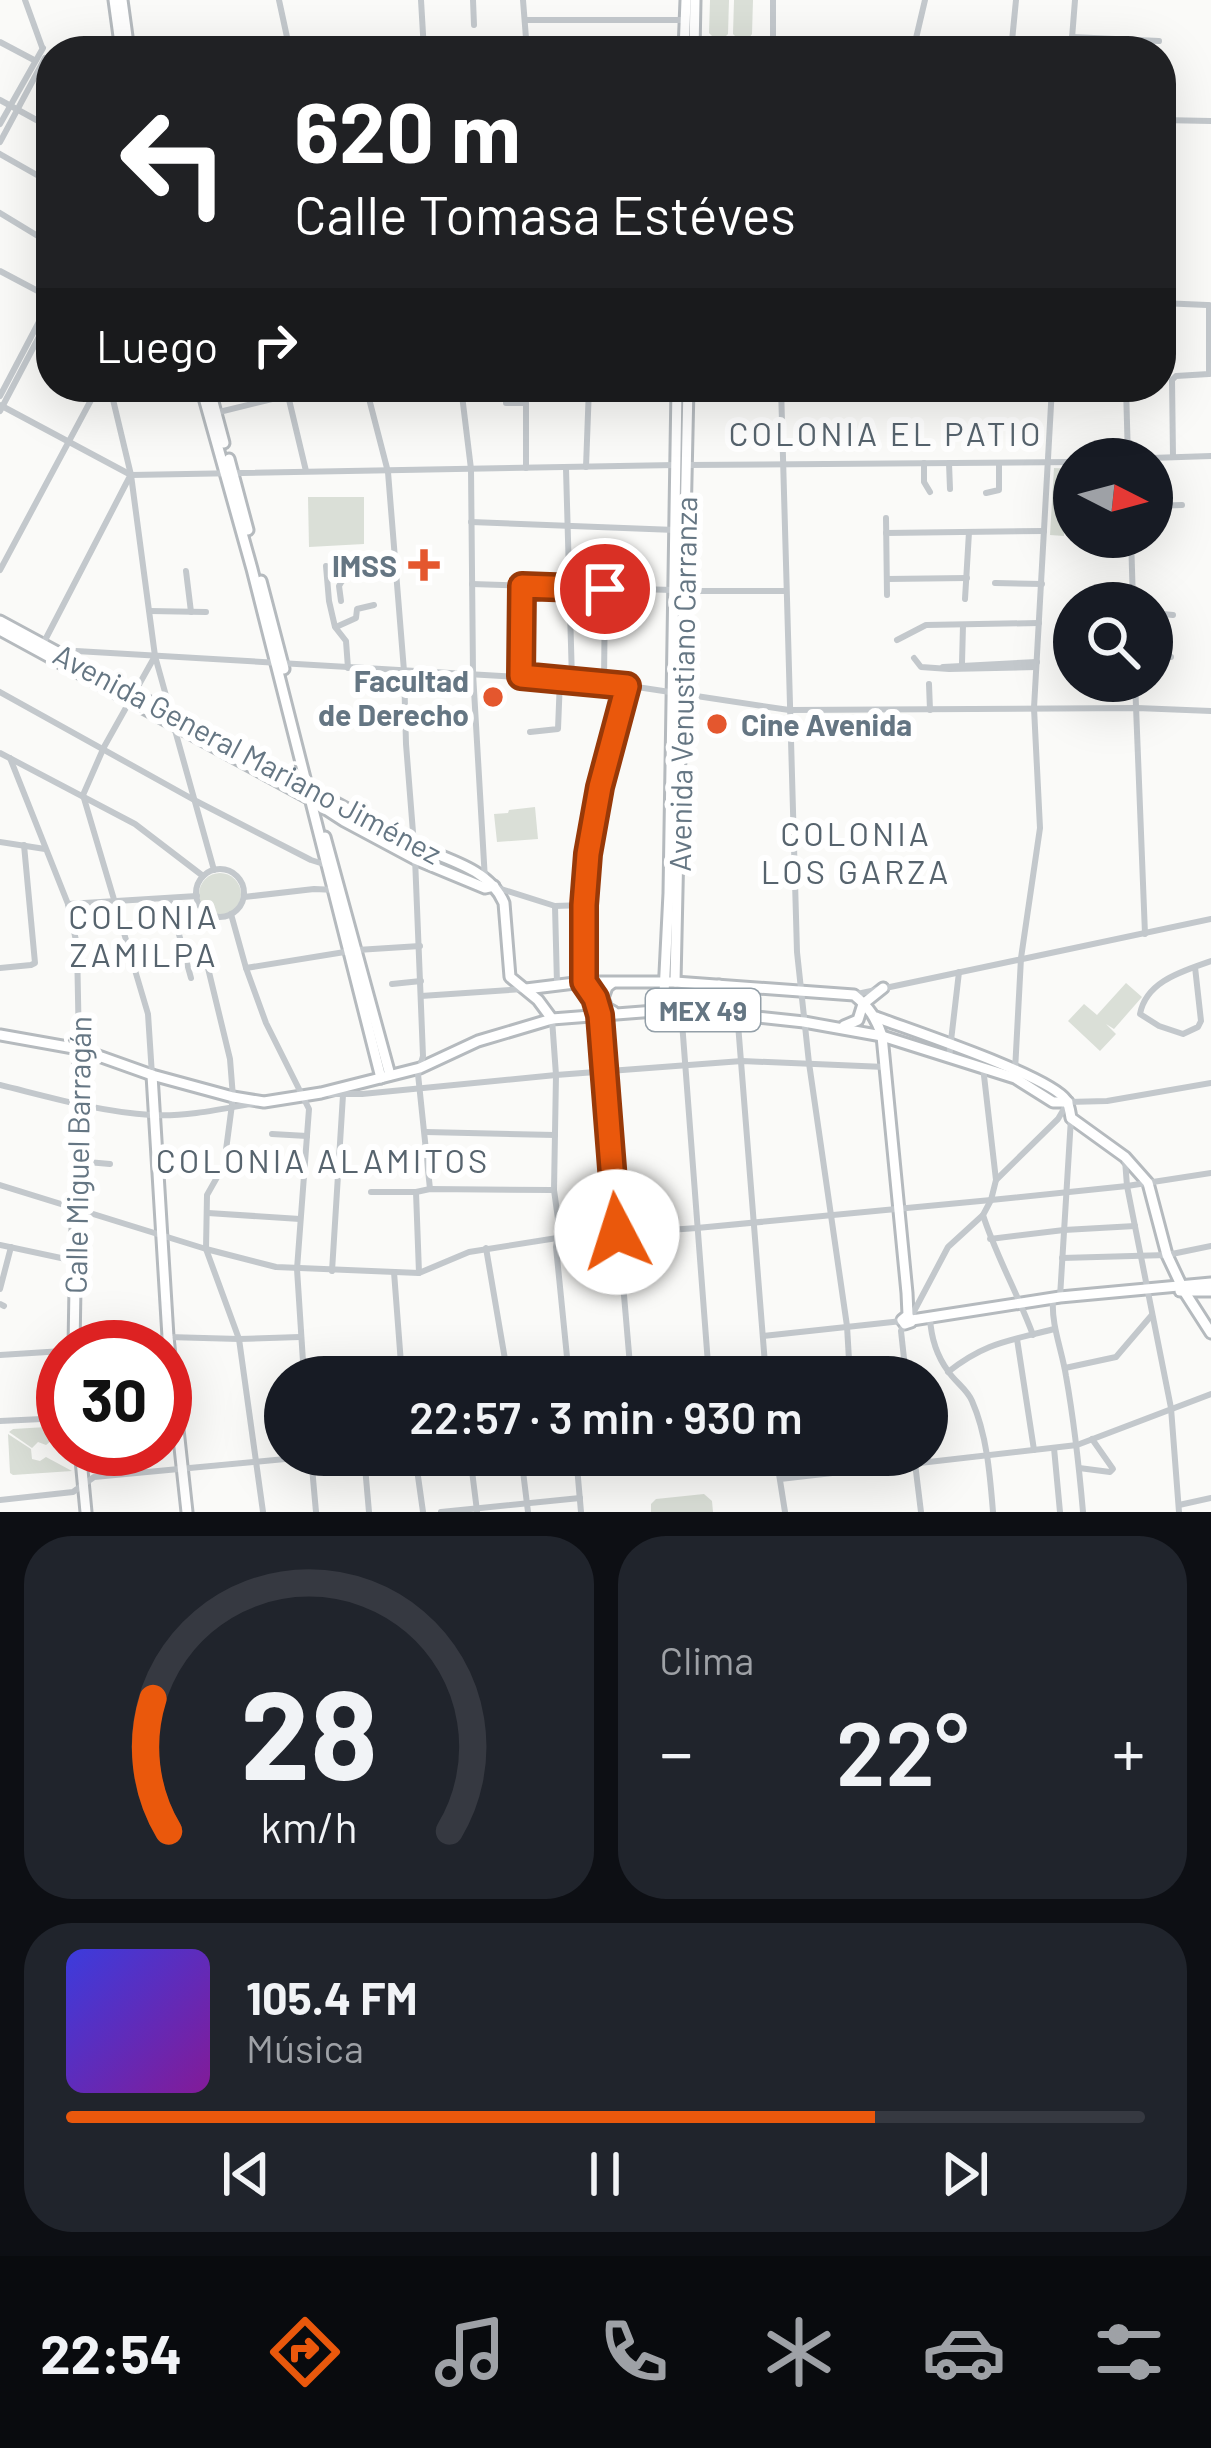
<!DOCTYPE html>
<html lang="es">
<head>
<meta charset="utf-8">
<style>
	:root { --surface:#171b24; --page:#20242c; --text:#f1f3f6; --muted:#9ea1a6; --line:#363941; --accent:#ea580c }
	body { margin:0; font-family:Barlow,sans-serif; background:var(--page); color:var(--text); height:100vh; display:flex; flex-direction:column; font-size:45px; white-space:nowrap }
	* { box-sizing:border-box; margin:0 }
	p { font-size:39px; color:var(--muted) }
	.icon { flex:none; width:66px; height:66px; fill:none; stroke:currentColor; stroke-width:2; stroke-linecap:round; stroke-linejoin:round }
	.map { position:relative; height:1512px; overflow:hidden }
	.side { display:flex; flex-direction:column; gap:24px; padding:24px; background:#0d0f14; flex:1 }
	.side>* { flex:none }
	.guide { position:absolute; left:36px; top:36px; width:1140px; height:366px; border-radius:48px; box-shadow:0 12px 48px #0002; background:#202124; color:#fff; overflow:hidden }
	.needle { width:78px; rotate:96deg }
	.fabs { position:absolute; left:1053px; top:438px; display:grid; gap:24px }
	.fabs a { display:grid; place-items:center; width:120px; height:120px; border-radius:50%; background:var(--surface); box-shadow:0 12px 48px #0002; font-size:60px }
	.speed { position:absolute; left:36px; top:1320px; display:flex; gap:24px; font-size:60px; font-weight:700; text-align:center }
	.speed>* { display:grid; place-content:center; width:156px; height:156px; border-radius:50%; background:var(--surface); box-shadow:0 12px 48px #0002; line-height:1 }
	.speed .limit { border:18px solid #d22; background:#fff; color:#111 }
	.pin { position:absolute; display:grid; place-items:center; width:102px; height:102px; color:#fff; margin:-51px; border:6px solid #fff; border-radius:50%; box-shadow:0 3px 12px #0007 }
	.me { position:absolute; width:132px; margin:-66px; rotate:355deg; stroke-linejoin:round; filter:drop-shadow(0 0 9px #0008) }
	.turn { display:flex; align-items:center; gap:42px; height:252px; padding:0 60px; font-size:54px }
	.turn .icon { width:156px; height:156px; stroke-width:2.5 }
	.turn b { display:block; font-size:84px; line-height:102px }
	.then { display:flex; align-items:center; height:114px; padding:0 60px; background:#0003; gap:24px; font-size:45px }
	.big { font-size:90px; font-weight:600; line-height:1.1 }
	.side .card { flex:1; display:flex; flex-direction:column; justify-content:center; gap:18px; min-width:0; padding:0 42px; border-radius:48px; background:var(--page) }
	.side .dial { align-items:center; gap:0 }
	.dial svg { height:312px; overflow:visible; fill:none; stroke:var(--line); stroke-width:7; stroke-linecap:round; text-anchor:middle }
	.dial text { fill:var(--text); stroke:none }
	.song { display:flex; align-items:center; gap:36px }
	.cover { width:144px; height:144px; border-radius:18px; background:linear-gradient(135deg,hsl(240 70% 55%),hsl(290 70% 35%)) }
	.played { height:12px; border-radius:6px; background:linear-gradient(90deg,var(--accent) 75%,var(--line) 75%) }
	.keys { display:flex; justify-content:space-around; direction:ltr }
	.heat { display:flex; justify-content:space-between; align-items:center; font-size:66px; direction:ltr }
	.side .tiles { flex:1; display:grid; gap:24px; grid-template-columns:1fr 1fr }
	.card:last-child { grid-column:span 2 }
	.trip { position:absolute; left:264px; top:1356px; width:684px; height:120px; border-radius:60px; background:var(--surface); box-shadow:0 12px 48px #0002; font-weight:600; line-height:120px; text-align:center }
	.tabs { display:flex; height:192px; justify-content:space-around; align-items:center; background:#090b0e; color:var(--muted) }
	.tabs .icon { width:84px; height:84px }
	.tabs .selected { color:var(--accent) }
	.tabs b { font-size:54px; color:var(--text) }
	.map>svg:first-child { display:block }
	.green { fill:#dadfd7 }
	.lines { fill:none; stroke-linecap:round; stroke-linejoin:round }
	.major-casing { stroke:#b5babe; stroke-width:15 }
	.minor { stroke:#c3c8cc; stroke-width:6 }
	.major { stroke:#fff; stroke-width:9 }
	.route-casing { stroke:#983908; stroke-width:30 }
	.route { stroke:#ea580c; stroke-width:21 }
	.poi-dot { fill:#e4572e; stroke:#fff; stroke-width:4.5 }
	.labels { text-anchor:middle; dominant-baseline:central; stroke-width:12; stroke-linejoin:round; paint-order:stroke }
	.shield { fill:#fff; stroke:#939fa8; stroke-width:3 }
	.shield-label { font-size:27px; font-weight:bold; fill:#657683 }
	.poi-label { font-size:30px; font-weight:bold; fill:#657683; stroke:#fff; text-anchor:end }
	.street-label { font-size:30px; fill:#657683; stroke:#fff }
	.neighbourhood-label { font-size:33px; letter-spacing:3px; fill:#57646e; stroke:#fff }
</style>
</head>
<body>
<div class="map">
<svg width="1211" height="1512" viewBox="0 0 1211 1512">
	<rect width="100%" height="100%" fill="#fafaf8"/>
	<g class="green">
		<polygon points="710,0 729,0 728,34 725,37 713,37 709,33"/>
		<polygon points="734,0 753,0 752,34 749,38 737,38 733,34"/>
		<polygon points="1054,468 1074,469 1074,491 1063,491 1064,536 1050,535"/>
		<polygon points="308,497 364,497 364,544 309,547"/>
		<polygon points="535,807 538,839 497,842 494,814 508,813 509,810"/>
		<circle cx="220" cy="894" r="21"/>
		<polygon points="1126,983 1142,997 1114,1029 1106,1024 1116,1034 1100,1051 1068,1021 1084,1004 1097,1015"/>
		<polygon points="63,1426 63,1431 46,1445 38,1442 32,1448 9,1432 13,1429"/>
		<polygon points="8,1434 31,1449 32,1459 40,1461 46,1457 72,1471 13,1475 10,1473"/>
		<polygon points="704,1494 712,1501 713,1512 651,1512 651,1504 656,1499"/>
	</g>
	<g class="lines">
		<defs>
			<g id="major">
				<polyline points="114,0 121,51"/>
				<polyline points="122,0 129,51"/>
				<polyline points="684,51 686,0"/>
				<polyline points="694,51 695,0"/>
				<polyline points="201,387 252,569 381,1078"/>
				<polyline points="209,387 224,443"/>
				<polyline points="229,459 248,530"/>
				<polyline points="261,581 284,669"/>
				<path d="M0,621L414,845C446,859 490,869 504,903L510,977L538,1000L552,1019"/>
				<polyline points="0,630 310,799 344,821 415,859 485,888 494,886"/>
				<polyline points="325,837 390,1075"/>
				<polyline points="675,982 688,387"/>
				<polyline points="612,983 607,987 603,998 607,1008 614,1012"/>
				<path d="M526,989L583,982H675L854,995C869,1007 876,1018 882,1036L907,1293L908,1315L902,1320L905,1324L911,1322L908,1315"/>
				<polyline points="675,1007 668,1002 664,993 669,893 677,387"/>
				<path d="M715,1011L724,1008C730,999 728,990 719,985"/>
				<path d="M876,1017C910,1030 1050,1076 1066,1100C1069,1104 1070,1112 1071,1118L1125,1157L1148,1183L1167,1255L1184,1291L1211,1333"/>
				<polyline points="844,1026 858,1020 863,1004 883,988"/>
				<polyline points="0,1035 79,1049 152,1075 233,1097 264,1102 321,1093 420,1068 478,1041 552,1019 681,1009 804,1022 882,1036 1015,1078 1053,1102 1068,1102"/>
				<polyline points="152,1075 168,1337 187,1512"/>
				<polyline points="1180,1291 1211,1291"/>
				<polyline points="912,1320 1060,1297 1211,1283"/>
				<polyline points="74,1347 79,1049"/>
				<polyline points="80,1449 86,1512"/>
			</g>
		</defs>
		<use href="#major" class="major-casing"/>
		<g class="minor">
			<polyline points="25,0 42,47"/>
			<polyline points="279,0 290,51"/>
			<polyline points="421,0 424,51"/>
			<polyline points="473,0 474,25"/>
			<polyline points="523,0 527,51"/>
			<polyline points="773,0 773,51"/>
			<polyline points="525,20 683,20"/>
			<polyline points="1072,37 1159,41"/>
			<polyline points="989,39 1053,45"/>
			<polyline points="288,41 423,39"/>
			<polyline points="1012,41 1016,0"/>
			<polyline points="0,42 34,60"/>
			<polyline points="231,44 232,51"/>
			<polyline points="568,48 568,51"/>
			<polyline points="867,50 913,51"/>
			<polyline points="913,51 925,0"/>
			<polyline points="1071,51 1075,0"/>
			<polyline points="45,60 51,83"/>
			<polyline points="0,100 51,128"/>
			<polyline points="1161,120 1211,121"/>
			<polyline points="0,124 43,48"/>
			<polyline points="0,142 45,58"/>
			<polyline points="0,154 51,183"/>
			<polyline points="0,213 51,244"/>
			<polyline points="0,271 51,298"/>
			<polyline points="1161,303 1207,305"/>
			<polyline points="110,387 131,475 155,656 170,710"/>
			<polyline points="286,387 306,471"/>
			<polyline points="366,387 388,472 404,671 406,744 414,845"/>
			<polyline points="461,387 471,469 473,673 485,880"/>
			<polyline points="781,387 797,952 809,1063 847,1326 850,1377"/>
			<polyline points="1126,387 1128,459"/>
			<polyline points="0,396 51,299"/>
			<polyline points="506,403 526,403 526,468"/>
			<polyline points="0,405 131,475 675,465"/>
			<polyline points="0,411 51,314"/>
			<polyline points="215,413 322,387"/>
			<polyline points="1173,457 1172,380 1176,376 1209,374 1209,305"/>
			<polyline points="1121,459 1211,456"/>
			<polyline points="924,463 924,482 930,492"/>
			<polyline points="949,463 950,489"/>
			<polyline points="688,465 1074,462"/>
			<polyline points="586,467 589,387"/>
			<polyline points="566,469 572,680"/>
			<polyline points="986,493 999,490 999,463"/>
			<polyline points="1152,506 1182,505"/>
			<polyline points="886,518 887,595"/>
			<polyline points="471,522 675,530"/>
			<polyline points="886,533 1044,531"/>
			<polyline points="1131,537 1133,603"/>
			<polyline points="326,566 329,601 335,627 346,641 348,668"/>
			<polyline points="0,570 98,387"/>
			<polyline points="186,571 191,612"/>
			<polyline points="887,579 967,578"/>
			<polyline points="995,583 1042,584"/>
			<polyline points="472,584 672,590"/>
			<polyline points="683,591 785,591"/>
			<polyline points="965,599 969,532"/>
			<polyline points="341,601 339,586 342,581 355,575 356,566 392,562"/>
			<polyline points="150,611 206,612"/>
			<polyline points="1152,613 1173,615"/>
			<polyline points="336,627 356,618 357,609 374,605"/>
			<polyline points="897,640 926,625 1039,623"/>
			<polyline points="43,644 129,478"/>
			<polyline points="59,650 604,682 789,710 1137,708 1211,711"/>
			<polyline points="914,658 921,667 949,669 1036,667"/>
			<polyline points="1152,658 1171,657"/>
			<polyline points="962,663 963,625"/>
			<polyline points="943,667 1037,662"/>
			<polyline points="521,676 522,586"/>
			<polyline points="604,681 605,589"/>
			<polyline points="1135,681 1145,934"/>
			<polyline points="929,684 930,710"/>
			<polyline points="627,685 600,787 588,854 583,982 595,998 600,1015 631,1377"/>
			<polyline points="0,692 196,801 311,860 330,866"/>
			<polyline points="173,723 214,870"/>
			<polyline points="530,732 558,729 560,679"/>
			<polyline points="0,753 135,824 203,876"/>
			<polyline points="10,758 68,904 77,945 79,1049"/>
			<polyline points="0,842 45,849"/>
			<polyline points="415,858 423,1056 418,1074 430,1189"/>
			<circle cx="220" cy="893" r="24"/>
			<polyline points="498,888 555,906 584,905"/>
			<polyline points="244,897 314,889 336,890"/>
			<polyline points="169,898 191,978"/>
			<polyline points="68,904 197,896"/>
			<polyline points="555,906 557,984"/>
			<polyline points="231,914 246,968 266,1023 309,1109 297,1269 304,1377"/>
			<path d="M1195,967L1201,1021L1198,1027L1183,1034L1159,1026L1140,1014C1146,981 1183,971 1211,961"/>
			<polyline points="0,968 31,965 35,963 24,845"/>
			<polyline points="208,968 230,1059 233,1097 224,1165 207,1195 206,1249 239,1339 263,1512"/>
			<polyline points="246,968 357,950 420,946"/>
			<polyline points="392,984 421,981"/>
			<polyline points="735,986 766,1377"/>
			<polyline points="857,994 1211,919"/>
			<polyline points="421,996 523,989"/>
			<polyline points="681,1009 709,1377"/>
			<polyline points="552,1019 556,1075 554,1190 559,1226 556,1247 569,1377"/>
			<polyline points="949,1058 959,972"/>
			<polyline points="983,1067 996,1180"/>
			<polyline points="1015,1071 1021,958 1040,828 1034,708 1052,387"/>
			<polyline points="152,1075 148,1014 83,795 104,747 155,656"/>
			<path d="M0,1085C49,1097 100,1112 151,1115C186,1117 222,1109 256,1103"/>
			<polyline points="330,1094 362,1094 556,1075 742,1061 885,1067"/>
			<polyline points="426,1132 555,1135"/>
			<polyline points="272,1134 307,1136"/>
			<polyline points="1125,1160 1127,1186 1171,1408 1179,1512"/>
			<polyline points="76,1161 110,1164"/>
			<polyline points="0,1185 206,1249 276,1267 419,1273 469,1252 557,1238 697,1228 991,1200 1127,1186 1211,1173"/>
			<polyline points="371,1192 416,1192 430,1189 552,1190"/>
			<polyline points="416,1192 419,1273"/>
			<polyline points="208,1213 300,1219"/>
			<polyline points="990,1239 1064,1230 1135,1226"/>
			<polyline points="0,1245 75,1261"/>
			<polyline points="486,1248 508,1377"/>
			<polyline points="1062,1258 1167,1255 1211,1246"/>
			<polyline points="332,1271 343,1095"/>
			<polyline points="394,1272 402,1377"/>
			<polyline points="0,1289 11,1247"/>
			<polyline points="1060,1297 1071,1118"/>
			<path d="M1053,1299C1051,1325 1062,1350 1066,1376C1074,1421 1079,1466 1083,1512"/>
			<polyline points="0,1304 4,1306"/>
			<polyline points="911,1317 948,1247 983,1215"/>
			<path d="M930,1318C931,1336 937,1356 948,1371C955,1382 967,1389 972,1401C987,1435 990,1475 993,1512"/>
			<polyline points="904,1324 901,1331 906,1377"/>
			<path d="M1033,1335C1018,1294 996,1256 983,1215L991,1200L996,1180L1058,1119L1068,1102L1107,1101L1211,1083"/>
			<polyline points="763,1336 902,1321"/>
			<polyline points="1017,1339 1034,1450"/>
			<polyline points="97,1347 168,1337 239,1339 300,1337"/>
			<polyline points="0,1355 63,1351"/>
			<polyline points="1065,1368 1116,1357 1151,1316"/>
			<path d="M948,1372C986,1342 1009,1341 1054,1329"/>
			<polyline points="604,1377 707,1365"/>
			<polyline points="0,1421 63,1418"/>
			<polyline points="1054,1448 1060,1512"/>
			<polyline points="364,1455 369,1512"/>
			<polyline points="415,1455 423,1512"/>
			<polyline points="470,1455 477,1511"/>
			<polyline points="521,1455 528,1512"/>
			<polyline points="576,1455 581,1512"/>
			<polyline points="776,1455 785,1512"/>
			<polyline points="914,1455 921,1512"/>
			<polyline points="311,1456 316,1512"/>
			<polyline points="1079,1468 1110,1472 1113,1469 1092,1439"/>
			<polyline points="780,1479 1077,1445 1211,1394"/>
			<polyline points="0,1500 73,1492 94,1477 327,1455"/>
			<polyline points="1179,1505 1211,1498"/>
			<polyline points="441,1512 580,1498"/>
		</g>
		<use href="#major" class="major"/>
	</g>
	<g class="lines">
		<defs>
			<polyline id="route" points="605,589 522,586 521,676 627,686 600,787 588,854 584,905 584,982 595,998 600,1015 617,1232"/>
		</defs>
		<use href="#route" class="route-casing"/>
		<use href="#route" class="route"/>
	</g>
	<g class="poi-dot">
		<path d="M418 547h12v12h12v12h-12v12h-12v-12h-12v-12h12z"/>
		<circle cx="493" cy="697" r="12"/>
		<circle cx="717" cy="724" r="12"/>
	</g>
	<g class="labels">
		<rect class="shield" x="646" y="989" width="114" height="42" rx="9"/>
		<g class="shield-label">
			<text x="703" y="1010">MEX 49</text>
		</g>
		<g class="poi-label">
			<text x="397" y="565">IMSS</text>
			<text x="469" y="680">Facultad<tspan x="469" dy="34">de Derecho</tspan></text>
			<text x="741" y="724" text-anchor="start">Cine Avenida</text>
		</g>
		<g class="street-label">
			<text transform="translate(682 684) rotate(-89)">Avenida Venustiano Carranza</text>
			<text transform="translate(248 753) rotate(28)">Avenida General Mariano Jiménez</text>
			<text transform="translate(77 1155) rotate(-89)">Calle Miguel Barragán</text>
		</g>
		<g class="neighbourhood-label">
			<text x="886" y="433">COLONIA EL PATIO</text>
			<text x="856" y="833">COLONIA<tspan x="856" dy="38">LOS GARZA</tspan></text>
			<text x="144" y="916">COLONIA<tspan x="144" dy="38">ZAMILPA</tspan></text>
			<text x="323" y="1160">COLONIA ALAMITOS</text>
		</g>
	</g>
</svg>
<div class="fabs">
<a><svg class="needle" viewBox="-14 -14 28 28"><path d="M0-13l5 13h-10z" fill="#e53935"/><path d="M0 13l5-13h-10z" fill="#9ea1a6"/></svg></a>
<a><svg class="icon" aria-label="search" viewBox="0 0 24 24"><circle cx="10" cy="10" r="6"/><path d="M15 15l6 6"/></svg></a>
</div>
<div class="speed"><div class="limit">30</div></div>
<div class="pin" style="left:605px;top:589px;background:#d93025"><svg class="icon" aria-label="arrive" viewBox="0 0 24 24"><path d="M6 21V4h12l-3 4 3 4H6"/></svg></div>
<svg class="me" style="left:617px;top:1232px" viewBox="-20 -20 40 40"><circle r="19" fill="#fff"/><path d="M0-13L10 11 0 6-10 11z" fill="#ea580c"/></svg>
<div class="trip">22:57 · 3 min · 930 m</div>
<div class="guide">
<div class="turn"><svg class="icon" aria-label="left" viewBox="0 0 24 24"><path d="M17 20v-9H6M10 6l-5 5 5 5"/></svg><div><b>620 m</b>Calle Tomasa Estéves</div></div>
<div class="then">Luego<svg class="icon" aria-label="right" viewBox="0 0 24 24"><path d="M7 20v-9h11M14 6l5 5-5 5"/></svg></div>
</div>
</div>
<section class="side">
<div class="tiles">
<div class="card dial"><svg viewBox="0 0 100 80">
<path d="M14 69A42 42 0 1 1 86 69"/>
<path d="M14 69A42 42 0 0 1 10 35" stroke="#ea580c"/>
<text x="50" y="56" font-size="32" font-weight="700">28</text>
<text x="50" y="72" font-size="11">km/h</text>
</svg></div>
<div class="card"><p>Clima</p>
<div class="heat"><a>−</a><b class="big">22°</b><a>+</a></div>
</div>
<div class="card">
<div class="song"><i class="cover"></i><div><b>105.4 FM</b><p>Música</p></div></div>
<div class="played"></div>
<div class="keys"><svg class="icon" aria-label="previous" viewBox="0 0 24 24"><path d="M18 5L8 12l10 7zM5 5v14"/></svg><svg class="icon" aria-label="pause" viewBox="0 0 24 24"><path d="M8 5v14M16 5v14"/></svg><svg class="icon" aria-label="next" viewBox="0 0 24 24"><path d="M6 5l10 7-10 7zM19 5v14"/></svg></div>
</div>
</div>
</section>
<nav class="tabs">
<b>22:54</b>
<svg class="icon selected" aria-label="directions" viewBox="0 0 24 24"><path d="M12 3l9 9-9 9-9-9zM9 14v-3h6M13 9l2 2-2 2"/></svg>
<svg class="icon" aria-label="music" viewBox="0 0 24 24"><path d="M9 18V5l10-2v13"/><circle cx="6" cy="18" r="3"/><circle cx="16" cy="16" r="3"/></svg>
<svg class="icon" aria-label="phone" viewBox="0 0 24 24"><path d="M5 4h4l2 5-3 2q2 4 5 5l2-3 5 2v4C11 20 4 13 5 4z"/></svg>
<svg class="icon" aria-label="climate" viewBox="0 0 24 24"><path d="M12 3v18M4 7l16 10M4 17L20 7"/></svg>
<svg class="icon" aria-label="car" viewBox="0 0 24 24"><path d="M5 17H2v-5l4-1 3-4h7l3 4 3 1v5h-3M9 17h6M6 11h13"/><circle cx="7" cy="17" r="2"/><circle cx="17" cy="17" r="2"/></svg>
<svg class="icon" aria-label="filters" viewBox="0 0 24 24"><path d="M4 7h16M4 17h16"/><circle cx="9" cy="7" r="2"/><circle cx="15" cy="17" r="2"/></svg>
</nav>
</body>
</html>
